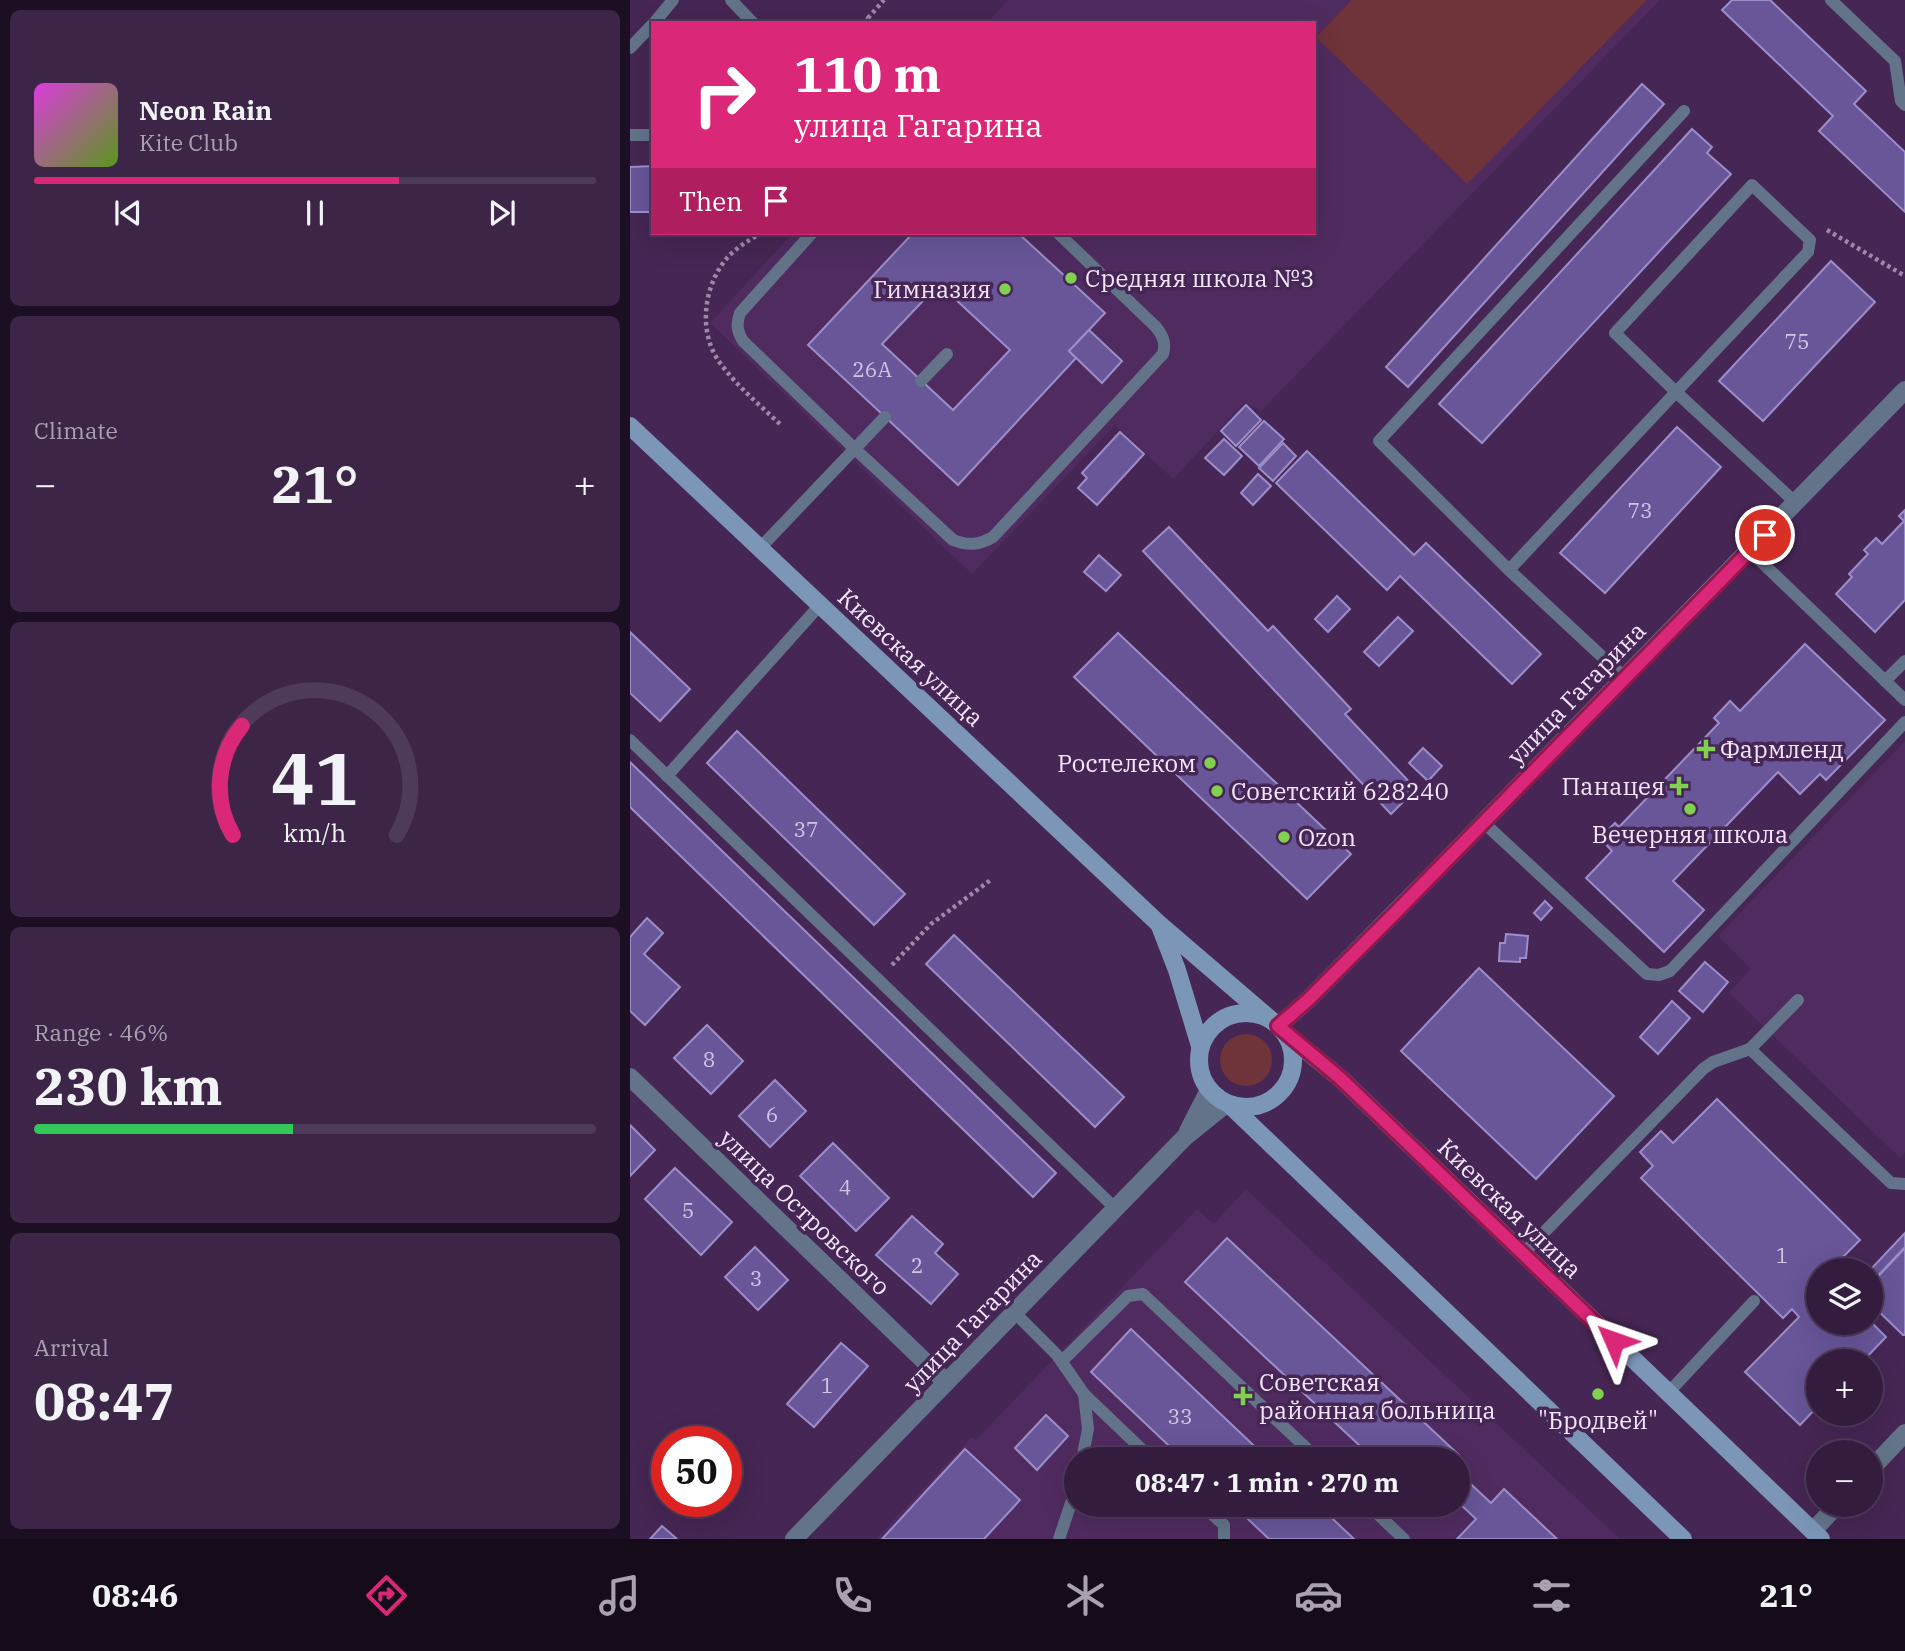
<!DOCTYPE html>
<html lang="en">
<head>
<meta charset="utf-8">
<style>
	:root { --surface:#341c3f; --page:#3c2546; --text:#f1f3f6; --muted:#a9a1b0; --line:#4e3a59; --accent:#db2777 }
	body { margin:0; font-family:"IBM Plex Serif",serif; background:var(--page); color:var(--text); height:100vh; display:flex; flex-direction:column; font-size:26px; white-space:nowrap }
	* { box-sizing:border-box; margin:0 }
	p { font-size:23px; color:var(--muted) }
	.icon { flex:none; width:38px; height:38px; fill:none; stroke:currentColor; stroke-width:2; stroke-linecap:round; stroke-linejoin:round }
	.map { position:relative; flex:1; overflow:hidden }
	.sheet { display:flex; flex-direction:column; gap:10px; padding:10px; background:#1d0f23; width:630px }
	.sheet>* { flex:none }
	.hud { position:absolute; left:21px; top:21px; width:665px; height:214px; border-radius:0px; box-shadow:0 7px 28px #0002,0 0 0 2px var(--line); background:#db2777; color:#fff; overflow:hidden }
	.tools { position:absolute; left:1176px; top:1258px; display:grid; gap:14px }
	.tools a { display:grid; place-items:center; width:77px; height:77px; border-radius:50%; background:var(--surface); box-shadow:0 7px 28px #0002,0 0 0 2px var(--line); font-size:35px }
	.speed { position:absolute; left:21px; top:1426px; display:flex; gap:14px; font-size:35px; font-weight:700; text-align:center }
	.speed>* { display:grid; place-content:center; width:91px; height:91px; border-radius:50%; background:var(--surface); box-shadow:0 7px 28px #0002,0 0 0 2px var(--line); line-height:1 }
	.speed .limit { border:10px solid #d22; background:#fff; color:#111 }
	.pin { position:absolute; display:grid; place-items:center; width:60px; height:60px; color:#fff; margin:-30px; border:4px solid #fff; border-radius:50%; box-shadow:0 2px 7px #0007 }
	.me { position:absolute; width:77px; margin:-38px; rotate:313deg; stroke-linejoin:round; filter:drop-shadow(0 0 5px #0008) }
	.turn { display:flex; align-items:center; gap:24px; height:147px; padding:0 28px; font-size:32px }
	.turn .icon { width:91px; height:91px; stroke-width:2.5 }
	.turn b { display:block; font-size:49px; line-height:60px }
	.then { display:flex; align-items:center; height:66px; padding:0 28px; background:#0003; gap:14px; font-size:26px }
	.big { font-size:52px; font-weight:700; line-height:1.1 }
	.sheet .widget { flex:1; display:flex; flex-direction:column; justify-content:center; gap:10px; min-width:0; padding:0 24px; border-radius:10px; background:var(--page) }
	.sheet .dial { align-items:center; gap:0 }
	.dial svg { height:182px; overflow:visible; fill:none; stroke:var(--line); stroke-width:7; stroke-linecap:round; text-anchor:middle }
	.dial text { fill:var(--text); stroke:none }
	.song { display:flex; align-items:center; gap:21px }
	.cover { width:84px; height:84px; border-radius:10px; background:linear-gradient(135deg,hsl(300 70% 55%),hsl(90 70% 35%)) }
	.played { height:7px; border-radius:4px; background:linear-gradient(90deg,var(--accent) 65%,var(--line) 65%) }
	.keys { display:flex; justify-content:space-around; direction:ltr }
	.heat { display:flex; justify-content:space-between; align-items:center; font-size:38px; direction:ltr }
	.charge { height:10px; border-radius:5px; background:linear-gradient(90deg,#34c759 46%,var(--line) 0) }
	.trip { position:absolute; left:434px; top:1447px; width:406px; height:70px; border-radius:35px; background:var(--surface); box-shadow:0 7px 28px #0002,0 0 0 2px var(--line); font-weight:700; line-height:70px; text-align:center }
	.dock { display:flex; height:112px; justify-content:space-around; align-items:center; background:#150b19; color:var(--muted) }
	.dock .icon { width:49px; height:49px }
	.dock .active { color:var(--accent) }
	.dock b { font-size:32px; color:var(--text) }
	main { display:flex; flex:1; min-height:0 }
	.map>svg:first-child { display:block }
	.built { fill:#502b60; fill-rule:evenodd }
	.green { fill:#6f333a }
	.building { fill:#685699; stroke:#9c8ec9; stroke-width:2; fill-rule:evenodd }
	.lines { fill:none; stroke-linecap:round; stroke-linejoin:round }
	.path { stroke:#9e87a9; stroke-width:4.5; stroke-dasharray:3.5 3.5; stroke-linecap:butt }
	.service { stroke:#63748a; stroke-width:12 }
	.minor { stroke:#63748a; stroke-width:18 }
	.tertiary { stroke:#63748a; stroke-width:18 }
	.secondary { stroke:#7c96b8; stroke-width:18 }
	.route-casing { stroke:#8e194d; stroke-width:18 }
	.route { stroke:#db2777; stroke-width:12 }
	.poi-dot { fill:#82d04f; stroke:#462654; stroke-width:2.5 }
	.labels { text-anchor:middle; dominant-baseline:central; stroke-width:7; stroke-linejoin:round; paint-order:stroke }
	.number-label { font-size:21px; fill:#d2c2e4 }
	.poi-label { font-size:24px; fill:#f5e6fd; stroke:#462654; text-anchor:start }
	.street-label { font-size:24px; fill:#f5e6fd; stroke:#462654 }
</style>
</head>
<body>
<main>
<section class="sheet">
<div class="widget">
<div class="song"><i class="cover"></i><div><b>Neon Rain</b><p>Kite Club</p></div></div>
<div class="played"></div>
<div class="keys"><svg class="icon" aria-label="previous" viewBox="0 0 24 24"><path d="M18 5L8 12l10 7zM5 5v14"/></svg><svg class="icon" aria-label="pause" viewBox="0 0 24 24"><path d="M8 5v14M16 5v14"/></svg><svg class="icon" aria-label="next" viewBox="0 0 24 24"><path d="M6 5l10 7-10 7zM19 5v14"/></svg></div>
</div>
<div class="widget"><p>Climate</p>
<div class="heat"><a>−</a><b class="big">21°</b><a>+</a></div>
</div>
<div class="widget dial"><svg viewBox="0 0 100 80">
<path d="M14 69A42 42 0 1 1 86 69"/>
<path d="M14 69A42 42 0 0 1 18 21" stroke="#db2777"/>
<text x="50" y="56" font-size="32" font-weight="700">41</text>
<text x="50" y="72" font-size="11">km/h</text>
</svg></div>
<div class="widget"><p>Range · 46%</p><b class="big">230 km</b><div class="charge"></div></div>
<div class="widget"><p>Arrival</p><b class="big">08:47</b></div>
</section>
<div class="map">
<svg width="1275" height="1539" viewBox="0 0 1275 1539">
	<rect width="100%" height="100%" fill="#462654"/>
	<g class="built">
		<polygon points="378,0 1030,0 631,411 615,402 543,479 485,425 342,574 80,323 163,233 684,233 684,23 357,23"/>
		<polygon points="1275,741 1275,1152 1270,1158 1099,993 1121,969 1088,936"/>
		<path d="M616,1189L990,1539H246L342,1437L346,1440L567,1209L584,1224ZM446,1460H828V1505H446Z"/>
	</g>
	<g class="green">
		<polygon points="722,0 1017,0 837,184 686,37"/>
		<circle cx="616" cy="1060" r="26"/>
	</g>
	<g class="building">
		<polygon points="1102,0 1140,0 1236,91 1224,104 1275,152 1275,212 1189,131 1203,116 1092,10"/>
		<polygon points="1012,84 1034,104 778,387 756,367"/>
		<polygon points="1062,129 1082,147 1077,153 1101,174 852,443 809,404"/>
		<polygon points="23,166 23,212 0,212 0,167"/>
		<path d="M283,233H388L475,313L439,351L446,358L328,485L178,345ZM309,284L380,350L323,410L252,344Z"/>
		<polygon points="1201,261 1245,302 1133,421 1089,381"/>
		<polygon points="459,330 492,361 472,383 439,351"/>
		<polygon points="616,405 631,420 606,446 591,431"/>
		<polygon points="634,421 654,439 629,466 609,447"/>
		<polygon points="1047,427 1091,467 975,593 930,553"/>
		<polygon points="490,432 514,454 467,505 448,488 457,478 452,473"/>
		<polygon points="594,439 612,456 594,475 575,458"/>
		<polygon points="653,443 666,456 643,481 629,468"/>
		<polygon points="677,451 784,555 796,543 911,654 882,684 770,576 757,590 646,483"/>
		<polygon points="628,474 641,486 623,505 611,493"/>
		<polygon points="1275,510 1275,600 1245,632 1206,594 1222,577 1219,574 1238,554 1234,550 1246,538 1252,544 1274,521 1269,516"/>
		<polygon points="539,527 638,631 643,626 721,709 715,714 786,789 761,814 513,551"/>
		<polygon points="469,555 491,575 476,591 454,572"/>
		<polygon points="707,596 720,609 698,632 685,619"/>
		<polygon points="768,617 783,631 749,666 734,652"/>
		<polygon points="0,632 60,689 30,721 0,693"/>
		<polygon points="488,633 721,854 677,899 444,677"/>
		<polygon points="1175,644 1255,720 1196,780 1190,774 1170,794 1148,772 1043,881 1074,910 1034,952 956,878 982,851 970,838 985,823 989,827 1089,723 1084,718 1100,701 1110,711"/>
		<polygon points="107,731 275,894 244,925 77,763"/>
		<polygon points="793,748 812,766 798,781 779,763"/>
		<polygon points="0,762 426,1173 403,1197 0,807"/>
		<polygon points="915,901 922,908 911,920 904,913"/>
		<polygon points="17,918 33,933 14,954 50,987 15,1025 0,1011 0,937"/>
		<polygon points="876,934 898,936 896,958 890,958 890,962 869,961 870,943 875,943"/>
		<polygon points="324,935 494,1097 465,1127 296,964"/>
		<polygon points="1075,962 1098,982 1073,1012 1049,991"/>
		<polygon points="849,968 984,1096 906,1179 771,1051"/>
		<polygon points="1042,1001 1060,1018 1028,1054 1010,1037"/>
		<polygon points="77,1025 113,1061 81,1094 44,1058"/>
		<polygon points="145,1080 176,1111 140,1147 109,1116"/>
		<polygon points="1087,1099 1230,1240 1200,1270 1188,1270 1188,1283 1177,1294 1186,1302 1188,1300 1188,1323 1241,1322 1256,1337 1232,1362 1188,1362 1188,1406 1170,1425 1115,1372 1169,1317 1162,1309 1153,1318 1011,1178 1023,1166 1010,1152 1031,1131 1043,1143"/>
		<polygon points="0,1125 25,1150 0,1176"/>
		<polygon points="203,1143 259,1198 226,1231 170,1176"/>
		<polygon points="45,1168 102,1222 71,1255 15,1199"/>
		<polygon points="282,1216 313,1244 305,1253 328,1274 301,1304 246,1255"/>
		<polygon points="1275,1233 1275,1247 1241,1283 1240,1270"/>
		<polygon points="597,1238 829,1455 824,1460 745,1460 555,1282"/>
		<polygon points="125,1247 158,1280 128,1310 95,1277"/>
		<polygon points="1275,1248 1275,1335 1273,1335 1241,1304 1241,1284"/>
		<polygon points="501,1329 639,1460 554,1460 461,1372"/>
		<polygon points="211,1343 238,1366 184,1427 157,1404"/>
		<polygon points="416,1415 438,1436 407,1470 385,1448"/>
		<polygon points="335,1449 390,1500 354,1539 252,1539"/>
		<polygon points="828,1472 861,1503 874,1489 927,1539 827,1539 846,1519 828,1502"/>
		<polygon points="603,1505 688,1505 724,1539 639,1539"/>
		<polygon points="32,1526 47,1539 20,1539"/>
	</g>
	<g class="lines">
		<g class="path">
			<polyline points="243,23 238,18 254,0"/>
			<polyline points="1197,230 1275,276"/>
			<path d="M132,233C120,239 106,248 97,258C74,285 68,330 88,360C105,385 130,405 152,426"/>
			<polyline points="262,965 301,924 362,879"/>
		</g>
		<g class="service">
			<polyline points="101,0 123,23"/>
			<polyline points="1201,0 1265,61 1271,101 1275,105"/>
			<polyline points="24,23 43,0"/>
			<polyline points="0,48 23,24"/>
			<polyline points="0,135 23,135"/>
			<polygon points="1122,185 1180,240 1178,252 1046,392 985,333"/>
			<path d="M182,233L110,313C106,324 107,331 113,341L225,449L323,540C338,546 349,545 363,537L533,354C536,343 533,336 526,327L428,233"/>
			<polyline points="291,381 317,354"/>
			<polyline points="130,548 255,417"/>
			<polyline points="1120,551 1275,700"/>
			<polyline points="879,570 749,441 1054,111"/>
			<polyline points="995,678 879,570 1046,392 1166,503"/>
			<polyline points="1255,681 1275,661"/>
			<polyline points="0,740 486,1209"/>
			<polyline points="37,776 190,605"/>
			<polyline points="853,822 1017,974 1029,975 1040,971 1275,722"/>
			<polyline points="1120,1049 1168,1000"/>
			<polyline points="893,1254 1073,1069 1083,1062 1120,1049 1261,1183 1275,1184"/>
			<polyline points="385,1313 427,1355 454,1394 458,1429 452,1460"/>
			<polyline points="432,1361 498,1296 513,1294 689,1460"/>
			<polyline points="1039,1392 1124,1301"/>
			<polyline points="454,1394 523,1460"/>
			<polyline points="572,1505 594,1525 594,1539"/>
			<polyline points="738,1505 774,1539"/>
			<polyline points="429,1539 446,1488"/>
		</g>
		<polyline class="minor" points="0,1077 316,1382"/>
		<g class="tertiary">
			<polyline points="648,1026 678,1000 802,875 1275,390"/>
			<polyline points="558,1131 579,1090"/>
			<polyline points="1241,1469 1275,1433"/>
			<polyline points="1183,1531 1207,1505"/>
			<polyline points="164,1539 555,1137 596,1104"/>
		</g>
		<g class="secondary">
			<polyline points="0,426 528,923 641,1020"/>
			<polyline points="530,926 547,970 570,1046"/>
			<circle cx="616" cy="1060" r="47"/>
			<polyline points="654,1032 710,1078 1191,1539"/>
			<polyline points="600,1105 1053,1539"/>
		</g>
	</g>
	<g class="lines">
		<defs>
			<polyline id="route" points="984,1341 710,1078 648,1026 678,1000 767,911 1135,535"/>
		</defs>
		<use href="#route" class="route-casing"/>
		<use href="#route" class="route"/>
	</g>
	<g class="poi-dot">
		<circle cx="441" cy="278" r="7"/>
		<circle cx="375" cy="289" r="7"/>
		<path d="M1072.5 738.5h7v7h7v7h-7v7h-7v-7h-7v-7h7z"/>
		<circle cx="580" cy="763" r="7"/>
		<path d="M1045.5 775.5h7v7h7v7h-7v7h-7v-7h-7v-7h7z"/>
		<circle cx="587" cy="791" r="7"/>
		<circle cx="1060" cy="809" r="7"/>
		<circle cx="654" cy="837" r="7"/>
		<circle cx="968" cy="1394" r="7"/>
		<path d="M609.5 1385.5h7v7h7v7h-7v7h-7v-7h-7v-7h7z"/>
	</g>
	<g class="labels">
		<g class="number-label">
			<text x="1167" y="341">75</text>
			<text x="242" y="369">26А</text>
			<text x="1010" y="510">73</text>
			<text x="176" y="829">37</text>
			<text x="79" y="1059">8</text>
			<text x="142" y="1114">6</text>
			<text x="215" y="1187">4</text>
			<text x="58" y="1210">5</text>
			<text x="1152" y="1255">1</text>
			<text x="287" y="1265">2</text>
			<text x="126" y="1278">3</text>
			<text x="197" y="1385">1</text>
			<text x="550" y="1416">33</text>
		</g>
		<g class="poi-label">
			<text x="455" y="278">Средняя школа №3</text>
			<text x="361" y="289" text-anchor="end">Гимназия</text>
			<text x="1090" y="749">Фармленд</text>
			<text x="566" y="763" text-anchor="end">Ростелеком</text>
			<text x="1035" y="786" text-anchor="end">Панацея</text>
			<text x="601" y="791">Советский 628240</text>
			<text x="1060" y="834" text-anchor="middle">Вечерняя школа</text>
			<text x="668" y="837">Ozon</text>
			<text x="629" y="1382">Советская<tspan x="629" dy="28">районная больница</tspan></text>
			<text x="968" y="1420" text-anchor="middle">"Бродвей"</text>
		</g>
		<g class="street-label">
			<text transform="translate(281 657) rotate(43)">Киевская улица</text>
			<text transform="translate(946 693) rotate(-46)">улица Гагарина</text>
			<text transform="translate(880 1208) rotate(44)">Киевская улица</text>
			<text transform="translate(175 1212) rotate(44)">улица Островского</text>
			<text transform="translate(342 1321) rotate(-46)">улица Гагарина</text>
		</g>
	</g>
</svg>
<div class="tools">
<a><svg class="icon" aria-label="layers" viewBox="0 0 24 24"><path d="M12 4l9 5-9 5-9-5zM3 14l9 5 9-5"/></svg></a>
<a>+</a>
<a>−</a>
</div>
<div class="speed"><div class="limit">50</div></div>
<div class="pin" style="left:1135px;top:535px;background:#d93025"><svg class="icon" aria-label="arrive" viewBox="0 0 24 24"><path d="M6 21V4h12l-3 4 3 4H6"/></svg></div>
<svg class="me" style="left:984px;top:1341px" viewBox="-20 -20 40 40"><path d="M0-17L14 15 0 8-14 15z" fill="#db2777" stroke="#fff" stroke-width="4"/></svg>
<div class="trip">08:47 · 1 min · 270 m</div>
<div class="hud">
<div class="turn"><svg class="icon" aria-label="right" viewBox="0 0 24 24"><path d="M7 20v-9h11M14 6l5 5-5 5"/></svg><div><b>110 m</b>улица Гагарина</div></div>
<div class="then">Then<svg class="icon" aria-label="arrive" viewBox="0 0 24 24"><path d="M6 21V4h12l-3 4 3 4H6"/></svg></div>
</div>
</div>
</main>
<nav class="dock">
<b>08:46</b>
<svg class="icon active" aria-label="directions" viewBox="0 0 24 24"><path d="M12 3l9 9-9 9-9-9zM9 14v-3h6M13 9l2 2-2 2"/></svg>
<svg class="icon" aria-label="music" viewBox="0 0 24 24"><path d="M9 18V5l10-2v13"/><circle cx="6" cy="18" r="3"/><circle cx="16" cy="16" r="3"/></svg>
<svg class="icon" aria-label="phone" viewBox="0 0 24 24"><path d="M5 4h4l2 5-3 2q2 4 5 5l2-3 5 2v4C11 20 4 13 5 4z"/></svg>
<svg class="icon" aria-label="climate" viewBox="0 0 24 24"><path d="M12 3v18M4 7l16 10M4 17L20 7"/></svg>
<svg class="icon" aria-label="car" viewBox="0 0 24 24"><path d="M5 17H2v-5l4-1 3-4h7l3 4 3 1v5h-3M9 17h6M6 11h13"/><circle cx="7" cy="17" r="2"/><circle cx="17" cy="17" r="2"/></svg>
<svg class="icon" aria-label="filters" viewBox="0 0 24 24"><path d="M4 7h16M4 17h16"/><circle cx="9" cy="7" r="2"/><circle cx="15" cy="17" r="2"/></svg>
<b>21°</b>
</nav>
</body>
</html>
